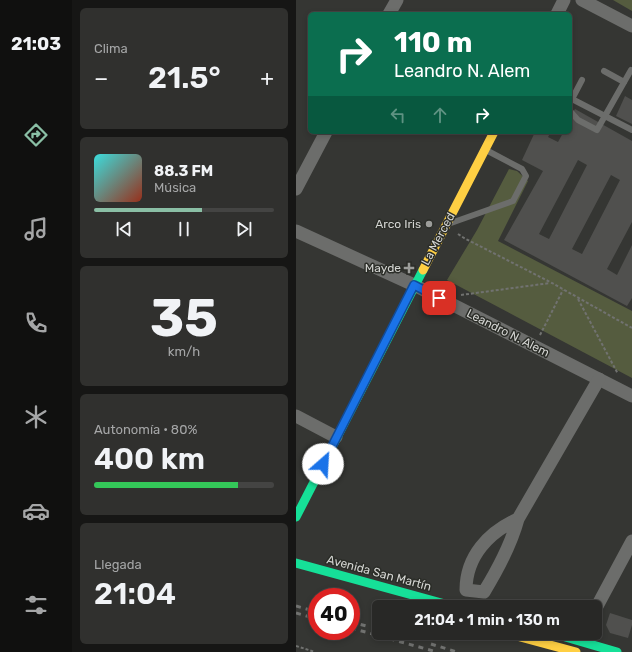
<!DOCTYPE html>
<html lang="es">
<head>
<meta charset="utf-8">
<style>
	:root { --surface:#282826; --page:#30302e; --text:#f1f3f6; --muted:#a5a6a7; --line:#444443; --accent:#8abfa5 }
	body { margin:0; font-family:Rubik,sans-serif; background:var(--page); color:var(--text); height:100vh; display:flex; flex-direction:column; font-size:15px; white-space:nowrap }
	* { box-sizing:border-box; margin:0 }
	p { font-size:13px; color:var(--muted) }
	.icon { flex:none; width:22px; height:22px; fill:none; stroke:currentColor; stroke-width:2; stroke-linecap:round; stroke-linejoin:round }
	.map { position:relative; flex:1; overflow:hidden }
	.sheet { display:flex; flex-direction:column; gap:8px; padding:8px; background:#161615; width:224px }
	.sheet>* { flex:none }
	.banner { position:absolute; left:12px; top:12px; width:264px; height:122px; border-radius:6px; box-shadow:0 2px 6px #0003,0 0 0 1px var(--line); background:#0b6e4f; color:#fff; overflow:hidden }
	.speed { position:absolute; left:12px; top:588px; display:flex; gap:8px; font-size:20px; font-weight:700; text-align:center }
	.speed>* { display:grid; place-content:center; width:52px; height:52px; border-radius:50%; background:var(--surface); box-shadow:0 2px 6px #0003,0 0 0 1px var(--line); line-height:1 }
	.speed .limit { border:6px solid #d22; background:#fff; color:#111 }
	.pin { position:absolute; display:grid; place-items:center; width:34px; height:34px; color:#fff; margin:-17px; border-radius:8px; box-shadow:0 2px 6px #0006 }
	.me { position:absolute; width:44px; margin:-22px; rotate:26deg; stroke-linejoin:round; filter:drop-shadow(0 0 3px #0008) }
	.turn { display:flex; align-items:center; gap:14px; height:84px; padding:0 20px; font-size:18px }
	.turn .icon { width:52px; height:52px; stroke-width:2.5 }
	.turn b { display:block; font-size:28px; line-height:34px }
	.lanes { display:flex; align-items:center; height:38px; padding:0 20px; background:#0003; justify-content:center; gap:20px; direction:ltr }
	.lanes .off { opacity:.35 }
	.big { font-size:30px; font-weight:600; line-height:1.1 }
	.sheet .card { flex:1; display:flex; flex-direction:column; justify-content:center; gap:6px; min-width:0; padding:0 14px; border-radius:6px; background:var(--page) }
	.sheet .dial { align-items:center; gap:0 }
	.dial b { font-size:52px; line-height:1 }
	.song { display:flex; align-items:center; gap:12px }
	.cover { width:48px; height:48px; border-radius:6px; background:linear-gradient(135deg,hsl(180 70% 55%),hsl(10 70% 35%)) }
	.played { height:4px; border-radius:2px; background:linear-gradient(90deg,var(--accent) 60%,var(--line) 60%) }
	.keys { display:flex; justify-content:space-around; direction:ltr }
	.heat { display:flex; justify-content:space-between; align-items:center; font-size:22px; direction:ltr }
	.charge { height:6px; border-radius:3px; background:linear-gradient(90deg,#34c759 80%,var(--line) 0) }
	.trip { position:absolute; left:76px; top:600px; width:230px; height:40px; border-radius:6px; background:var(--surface); box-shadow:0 2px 6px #0003,0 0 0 1px var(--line); font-weight:600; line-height:40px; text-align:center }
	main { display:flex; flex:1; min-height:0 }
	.tabs { display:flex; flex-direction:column; width:72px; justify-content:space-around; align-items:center; background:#10100f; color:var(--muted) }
	.tabs .icon { width:28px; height:28px }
	.tabs .on { color:var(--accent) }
	.tabs b { font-size:18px; color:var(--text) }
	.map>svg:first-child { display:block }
	.green { fill:#555c3f }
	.building { fill:#50504e; fill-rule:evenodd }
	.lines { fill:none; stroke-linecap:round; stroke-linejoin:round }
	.path { stroke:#717270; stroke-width:2; stroke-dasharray:3 2; stroke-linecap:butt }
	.lane { stroke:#6c6d6b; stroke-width:6 }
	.street { stroke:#6c6d6b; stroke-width:13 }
	.fast { stroke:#16e098; stroke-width:9 }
	.slow { stroke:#ffcf43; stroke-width:9 }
	.rail { stroke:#717270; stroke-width:3; stroke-dasharray:5 5; stroke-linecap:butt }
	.route-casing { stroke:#114b97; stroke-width:10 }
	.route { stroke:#1a73e8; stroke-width:7 }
	.poi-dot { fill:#9c9d9a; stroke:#2b2d28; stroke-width:1.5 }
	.labels { text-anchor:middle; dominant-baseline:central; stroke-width:3; stroke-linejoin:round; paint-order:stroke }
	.poi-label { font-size:12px; fill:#d4d5d2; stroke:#2b2d28; text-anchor:end }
	.street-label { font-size:12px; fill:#d4d5d2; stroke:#2b2d28 }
</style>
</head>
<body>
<main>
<nav class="tabs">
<b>21:03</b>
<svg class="icon on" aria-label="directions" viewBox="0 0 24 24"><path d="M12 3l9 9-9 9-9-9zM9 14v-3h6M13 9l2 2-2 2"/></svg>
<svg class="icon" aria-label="music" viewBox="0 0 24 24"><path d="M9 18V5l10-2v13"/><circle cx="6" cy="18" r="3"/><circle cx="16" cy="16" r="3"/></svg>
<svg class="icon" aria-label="phone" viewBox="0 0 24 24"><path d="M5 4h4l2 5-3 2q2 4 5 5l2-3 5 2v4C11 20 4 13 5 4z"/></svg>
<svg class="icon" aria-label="climate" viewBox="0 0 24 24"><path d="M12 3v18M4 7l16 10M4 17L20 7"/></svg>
<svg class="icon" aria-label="car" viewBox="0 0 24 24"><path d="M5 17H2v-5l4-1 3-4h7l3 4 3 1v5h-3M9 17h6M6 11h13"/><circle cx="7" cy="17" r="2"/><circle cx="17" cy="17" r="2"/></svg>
<svg class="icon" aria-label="filters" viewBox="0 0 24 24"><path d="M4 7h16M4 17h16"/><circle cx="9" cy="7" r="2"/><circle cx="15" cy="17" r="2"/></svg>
</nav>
<section class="sheet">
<div class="card"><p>Clima</p>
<div class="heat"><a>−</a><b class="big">21.5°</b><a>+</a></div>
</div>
<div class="card">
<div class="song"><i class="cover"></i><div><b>88.3 FM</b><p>Música</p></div></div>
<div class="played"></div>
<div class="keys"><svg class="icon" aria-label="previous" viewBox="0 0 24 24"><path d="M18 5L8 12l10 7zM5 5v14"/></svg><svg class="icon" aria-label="pause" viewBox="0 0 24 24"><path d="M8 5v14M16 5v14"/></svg><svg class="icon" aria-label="next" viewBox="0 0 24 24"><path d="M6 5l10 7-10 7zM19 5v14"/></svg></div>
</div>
<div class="card dial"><b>35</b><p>km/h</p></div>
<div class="card"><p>Autonomía · 80%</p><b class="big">400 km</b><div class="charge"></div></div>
<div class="card"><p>Llegada</p><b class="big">21:04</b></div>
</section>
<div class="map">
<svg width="336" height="652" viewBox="0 0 336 652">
	<rect width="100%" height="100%" fill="#353633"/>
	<g class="green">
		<polygon points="317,0 336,0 336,11"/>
		<polygon points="213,169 221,171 232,181 202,241 336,311 336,378 151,280 181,230"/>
	</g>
	<g class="building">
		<polygon points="329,96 336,100 336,124 320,116"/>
		<path d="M279,109L336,141V222L311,269L321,275L336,245V298L331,306L208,240L247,171L226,160L239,132H255L252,137L262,142L267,133L264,132H274V117ZM282,160L291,165L253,239L243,234ZM315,175L324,180L286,254L276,249Z"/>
		<polygon points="314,613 336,620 336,625 332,638 314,633 310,625"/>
	</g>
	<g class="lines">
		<g class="path">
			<polyline points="162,234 168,238 256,283 336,328"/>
			<polyline points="165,295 254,283"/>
			<polyline points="282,299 322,374"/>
			<polyline points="244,335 267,290"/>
			<polyline points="0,646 19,652"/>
		</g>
		<g class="lane">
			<polyline points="308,71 328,82"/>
			<polyline points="274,98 336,130"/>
			<polyline points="276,99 286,80"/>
			<polyline points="274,111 282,120 301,130 335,70 336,71"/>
			<polyline points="155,223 217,201 230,176 226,169 190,150"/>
		</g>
		<g class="street">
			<polyline points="286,0 336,26"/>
			<polyline points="93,14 101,0"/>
			<polyline points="261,14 268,0"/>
			<polyline points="0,189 30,132"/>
			<polyline points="0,231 118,285 336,396"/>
			<polyline points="0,416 40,437"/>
			<path d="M222,519C215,545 202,569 188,592L170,590C170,556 193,532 222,519L303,379"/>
			<polyline points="299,610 336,541"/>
		</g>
		<g class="fast">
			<polyline points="0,517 127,270"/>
			<polyline points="0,563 160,607"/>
			<polyline points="266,636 321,652"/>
		</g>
		<g class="slow">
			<polyline points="127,270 198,132"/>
			<polyline points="210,633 280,652"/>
		</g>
		<g class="rail">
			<polyline points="0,606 21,612"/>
			<polyline points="0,613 21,619"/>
			<polyline points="55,622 74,627"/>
			<polyline points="55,628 141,652"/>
			<polyline points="135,644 161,652"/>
		</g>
	</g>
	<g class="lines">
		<defs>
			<polyline id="route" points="27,464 118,285 143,298"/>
		</defs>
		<use href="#route" class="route-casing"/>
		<use href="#route" class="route"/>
	</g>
	<g class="poi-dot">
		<circle cx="133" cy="224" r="4"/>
		<path d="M111 262h4v4h4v4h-4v4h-4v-4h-4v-4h4z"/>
	</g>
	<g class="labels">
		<g class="poi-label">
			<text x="125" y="224">Arco Iris</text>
			<text x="105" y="268">Mayde</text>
		</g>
		<g class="street-label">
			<text transform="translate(142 239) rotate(-62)">La Merced</text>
			<text transform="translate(212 333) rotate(27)">Leandro N. Alem</text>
			<text transform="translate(83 573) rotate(15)">Avenida San Martín</text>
		</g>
	</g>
</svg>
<div class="speed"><div class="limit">40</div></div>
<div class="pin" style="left:143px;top:298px;background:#d93025"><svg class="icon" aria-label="arrive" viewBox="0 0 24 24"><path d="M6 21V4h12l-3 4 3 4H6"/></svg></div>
<svg class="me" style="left:27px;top:464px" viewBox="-20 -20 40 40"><circle r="19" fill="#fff"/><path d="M0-13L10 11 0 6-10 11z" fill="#1a73e8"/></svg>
<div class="trip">21:04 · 1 min · 130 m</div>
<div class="banner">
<div class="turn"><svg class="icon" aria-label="right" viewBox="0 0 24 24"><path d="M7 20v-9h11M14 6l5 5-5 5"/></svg><div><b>110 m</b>Leandro N. Alem</div></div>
<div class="lanes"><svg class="icon off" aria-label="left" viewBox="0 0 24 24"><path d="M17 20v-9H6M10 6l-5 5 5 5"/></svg><svg class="icon off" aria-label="ahead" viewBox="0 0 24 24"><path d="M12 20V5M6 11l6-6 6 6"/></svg><svg class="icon" aria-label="right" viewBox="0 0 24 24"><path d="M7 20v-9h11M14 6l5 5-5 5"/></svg></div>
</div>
</div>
</main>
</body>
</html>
